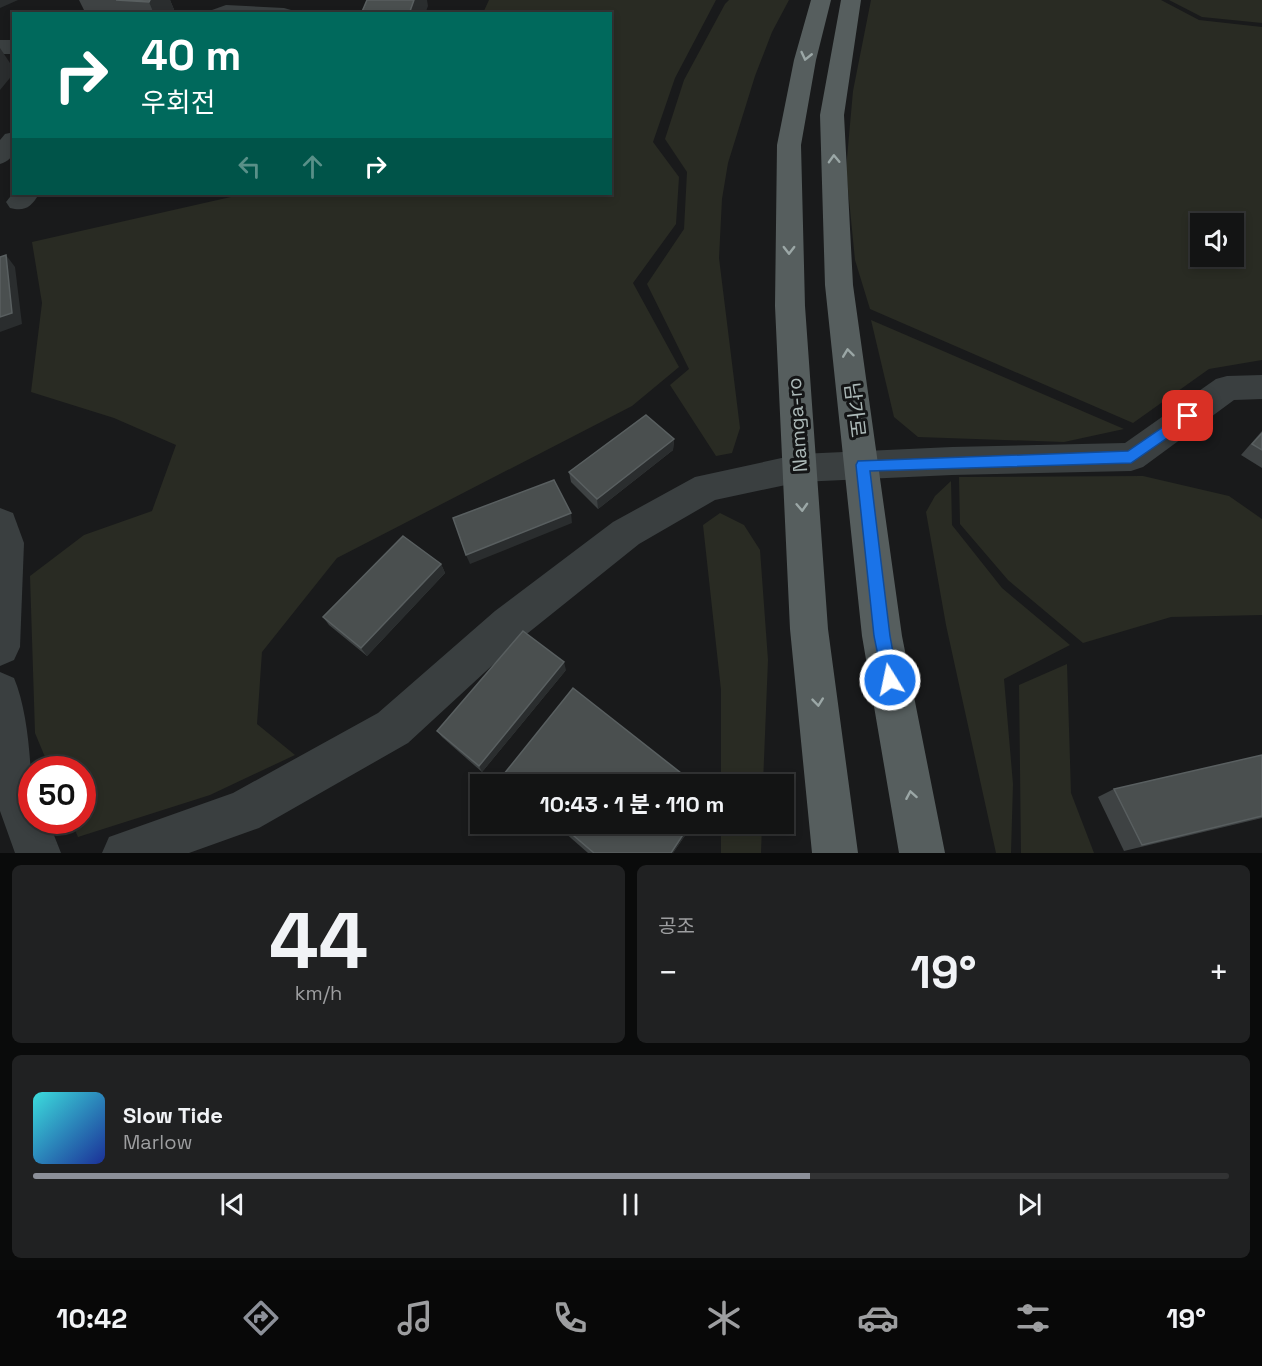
<!DOCTYPE html>
<html lang="ko">
<head>
<meta charset="utf-8">
<style>
	:root { --surface:#131414; --page:#202122; --text:#f1f3f6; --muted:#9d9ea0; --line:#323334; --accent:#8c9099 }
	body { margin:0; font-family:"Space Grotesk","Noto Sans KR",sans-serif; background:var(--page); color:var(--text); height:100vh; display:flex; flex-direction:column; font-size:22px; white-space:nowrap }
	* { box-sizing:border-box; margin:0 }
	p { font-size:20px; color:var(--muted) }
	.icon { flex:none; width:33px; height:33px; fill:none; stroke:currentColor; stroke-width:2; stroke-linecap:round; stroke-linejoin:round }
	.map { position:relative; height:853px; overflow:hidden }
	.panel { display:flex; flex-direction:column; gap:12px; padding:12px; background:#0a0b0b; flex:1 }
	.panel>* { flex:none }
	.top-card { position:absolute; left:12px; top:12px; width:600px; height:183px; border-radius:0px; box-shadow:0 3px 9px #0003,0 0 0 2px var(--line); background:#00695c; color:#fff; overflow:hidden }
	.fabs { position:absolute; left:1190px; top:213px; display:grid; gap:12px }
	.fabs a { display:grid; place-items:center; width:54px; height:54px; border-radius:0px; background:var(--surface); box-shadow:0 3px 9px #0003,0 0 0 2px var(--line); font-size:30px }
	.speed { position:absolute; left:18px; top:756px; display:flex; gap:12px; font-size:30px; font-weight:700; text-align:center }
	.speed>* { display:grid; place-content:center; width:78px; height:78px; border-radius:50%; background:var(--surface); box-shadow:0 3px 9px #0003,0 0 0 2px var(--line); line-height:1 }
	.speed .limit { border:9px solid #d22; background:#fff; color:#111 }
	.pin { position:absolute; display:grid; place-items:center; width:51px; height:51px; color:#fff; margin:-26px; border-radius:12px; box-shadow:0 3px 9px #0006 }
	.me { position:absolute; width:66px; margin:-33px; rotate:350deg; stroke-linejoin:round; filter:drop-shadow(0 0 4px #0008) }
	.turn { display:flex; align-items:center; gap:21px; height:126px; padding:0 30px; font-size:27px }
	.turn .icon { width:78px; height:78px; stroke-width:2.5 }
	.turn b { display:block; font-size:42px; line-height:51px }
	.lanes { display:flex; align-items:center; height:57px; padding:0 30px; background:#0003; justify-content:center; gap:30px; direction:ltr }
	.lanes .off { opacity:.35 }
	.big { font-size:45px; font-weight:700; line-height:1.1 }
	.panel .tile { flex:1; display:flex; flex-direction:column; justify-content:center; gap:9px; min-width:0; padding:0 21px; border-radius:9px; background:var(--page) }
	.panel .dial { align-items:center; gap:0 }
	.dial b { font-size:78px; line-height:1 }
	.song { display:flex; align-items:center; gap:18px }
	.cover { width:72px; height:72px; border-radius:9px; background:linear-gradient(135deg,hsl(180 70% 55%),hsl(230 70% 35%)) }
	.played { height:6px; border-radius:3px; background:linear-gradient(90deg,var(--accent) 65%,var(--line) 65%) }
	.keys { display:flex; justify-content:space-around; direction:ltr }
	.heat { display:flex; justify-content:space-between; align-items:center; font-size:33px; direction:ltr }
	.panel .tiles { flex:1; display:grid; gap:12px; grid-template-columns:1fr 1fr }
	.tile:last-child { grid-column:span 2 }
	.trip { position:absolute; left:470px; top:774px; width:324px; height:60px; border-radius:0px; background:var(--surface); box-shadow:0 3px 9px #0003,0 0 0 2px var(--line); font-weight:700; line-height:60px; text-align:center }
	.dock { display:flex; height:96px; justify-content:space-around; align-items:center; background:#080808; color:var(--muted) }
	.dock .icon { width:42px; height:42px }
	.dock .active { color:var(--accent) }
	.dock b { font-size:27px; color:var(--text) }
	.map>svg:first-child { display:block }
	.green { fill:#292b23; fill-rule:evenodd }
	.lines { fill:none; stroke-linecap:round; stroke-linejoin:round }
	.minor { fill:#3a3f40; fill-rule:evenodd }
	.major { fill:#565e5e; fill-rule:evenodd }
	.wall { fill:#3e4243 }
	.shaded-wall { fill:#2a2d2e }
	.building { fill:#4a4f4f; stroke:#595f60; stroke-width:1.5 }
	.oneway { stroke:#9ba7a6 }
	.route { fill:#1a73e8; stroke:#114b97; stroke-width:1.5 }
	.labels { text-anchor:middle; dominant-baseline:central; stroke-width:6; stroke-linejoin:round; paint-order:stroke }
	.street-label { font-size:20px; fill:#acb9b8; stroke:#141516 }
</style>
</head>
<body>
<div class="map">
<svg width="1262" height="853" viewBox="0 0 1262 853">
	<rect width="100%" height="100%" fill="#191a1b"/>
	<g class="green">
		<polygon points="489,0 716,0 675,78 653,142 679,177 676,224 633,283 679,367 632,406 337,558 262,652 257,724 295,755 210,795 78,837 71,821 82,820 82,770 50,769 35,733 30,576 84,535 152,511 176,445 114,418 31,392 42,303 32,242 244,194 610,194 610,14 483,13"/>
		<polygon points="729,0 789,0 772,32 755,76 728,163 722,199 719,258 740,428 732,453 716,456 670,385 689,369 647,284 684,229 687,172 665,139 684,80 725,4"/>
		<path d="M871,0H1161L1199,20L1262,27V360L1209,369L1133,423L870,309L855,260L846,169L853,91ZM1200,224H1233V256H1200Z"/>
		<polygon points="1169,0 1262,0 1262,23 1202,17"/>
		<polygon points="871,320 1124,429 1064,442 918,437 894,417"/>
		<polygon points="1143,476 1229,496 1262,519 1262,615 1171,617 1083,643 1008,580 960,524 959,477"/>
		<polygon points="951,481 952,525 1002,588 1070,645 1004,679 1013,784 1011,853 996,853 946,625 926,512 935,496"/>
		<polygon points="720,513 744,525 760,550 768,660 763,784 721,784 721,690 703,525"/>
		<polygon points="1067,664 1071,793 1094,853 1021,853 1019,685"/>
		<polygon points="721,824 762,824 761,853 721,853"/>
	</g>
	<g class="lines">
		<g class="minor">
			<polygon points="226,5 284,8 291,10 294,14 209,14 212,10"/>
			<rect x="0" y="40" width="14" height="14"/>
			<path d="M14,132C14,147 17,159 0,164V140L5,134Z"/>
			<path d="M14,192V194H39C31,207 25,212 10,208L6,202Z"/>
			<polygon points="1262,375 1262,399 1234,400 1143,467 1131,471 952,475 800,482 715,500 639,544 523,637 408,743 259,828 189,853 102,853 109,837 233,793 378,713 495,611 613,522 695,477 800,454 952,447 1125,443 1216,379 1227,376"/>
			<polygon points="0,508 13,513 24,543 20,647 14,660 0,666"/>
			<path d="M0,672L14,678C30,716 32,779 32,820H48L61,853H15L0,811Z"/>
		</g>
		<g class="major">
			<polygon points="811,0 831,0 816,60 801,145 805,306 828,629 858,853 812,853 790,629 775,306 777,145 794,60"/>
			<polygon points="841,0 861,0 844,115 853,285 902,636 945,853 899,853 862,636 825,285 820,115"/>
		</g>
	</g>
	<g class="wall">
		<polygon points="79,0 170,0 175,12 174,14 86,14"/>
		<polygon points="1262,431 1262,468 1241,455"/>
		<polygon points="674,439 673,450 598,509 571,482 569,472"/>
		<polygon points="441,564 445,573 367,656 329,625 323,617"/>
		<polygon points="566,670 482,772 442,737 437,731"/>
		<polygon points="1262,755 1262,818 1124,851 1098,797 1114,789"/>
		<polygon points="504,774 695,784 510,784 508,782"/>
		<polygon points="555,824 693,824 673,853 588,853"/>
	</g>
	<g class="shaded-wall">
		<polygon points="0,0 18,0 0,8"/>
		<polygon points="150,0 170,0 175,12 174,14 154,14 149,2"/>
		<polygon points="414,0 427,0 428,6 425,14 409,14"/>
		<polygon points="0,48 14,69 14,73 0,90"/>
		<polygon points="6,255 15,267 22,324 0,332 0,317"/>
		<polygon points="674,439 673,450 598,509 597,499"/>
		<polygon points="571,513 572,523 470,564 466,555"/>
		<polygon points="441,564 445,573 367,656 361,648"/>
		<polygon points="564,662 566,670 482,772 479,766"/>
		<polygon points="690,824 693,824 673,853 671,853"/>
	</g>
	<g class="building">
		<polygon points="116,0 150,0 149,2"/>
		<polygon points="367,0 414,0 409,14 361,14"/>
		<polygon points="6,255 12,313 0,317 0,257"/>
		<polygon points="646,415 674,439 597,499 569,472"/>
		<polygon points="1262,433 1262,450 1252,444"/>
		<polygon points="554,480 571,513 466,555 453,518"/>
		<polygon points="403,536 441,564 361,648 323,617"/>
		<polygon points="523,631 564,662 479,766 437,731"/>
		<polygon points="573,688 695,784 516,784 504,774"/>
		<polygon points="1262,755 1262,816 1142,845 1114,789"/>
		<polygon points="560,824 690,824 671,853 594,853"/>
	</g>
	<defs><path id="oneway-chevron" d="M-2-3.5L2.5 0L-2 3.5" fill="none" stroke-width="1.6" stroke-linecap="round" stroke-linejoin="round" transform="scale(1.5)"/></defs>
	<g class="oneway">
		<use href="#oneway-chevron" transform="translate(806 56) rotate(103)"/>
		<use href="#oneway-chevron" transform="translate(834 159) rotate(-92)"/>
		<use href="#oneway-chevron" transform="translate(789 250) rotate(90)"/>
		<use href="#oneway-chevron" transform="translate(848 353) rotate(-97)"/>
		<use href="#oneway-chevron" transform="translate(802 507) rotate(87)"/>
		<use href="#oneway-chevron" transform="translate(818 702) rotate(84)"/>
		<use href="#oneway-chevron" transform="translate(911 795) rotate(-100)"/>
	</g>
	<polygon class="route" points="1188,410 1193,412 1195,416 1193,420 1131,463 870,471 890,636 898,680 896,685 890,688 884,685 874,636 856,465 858,461 1128,451"/>
	<g class="labels">
		<g class="street-label">
			<text transform="translate(855 410) rotate(83)">남가로</text>
			<text transform="translate(797 425) rotate(-94)">Namga-ro</text>
		</g>
	</g>
</svg>
<div class="fabs">
<a><svg class="icon" aria-label="sound" viewBox="0 0 24 24"><path d="M4 9h4l5-4v14l-5-4H4zM17 9q2 3 0 6"/></svg></a>
</div>
<div class="speed"><div class="limit">50</div></div>
<div class="pin" style="left:1188px;top:416px;background:#d93025"><svg class="icon" aria-label="arrive" viewBox="0 0 24 24"><path d="M6 21V4h12l-3 4 3 4H6"/></svg></div>
<svg class="me" style="left:890px;top:680px" viewBox="-20 -20 40 40"><circle r="17" fill="#1a73e8" stroke="#fff" stroke-width="3"/><path d="M0-11L8 9 0 5-8 9z" fill="#fff"/></svg>
<div class="trip">10:43 · 1 분 · 110 m</div>
<div class="top-card">
<div class="turn"><svg class="icon" aria-label="right" viewBox="0 0 24 24"><path d="M7 20v-9h11M14 6l5 5-5 5"/></svg><div><b>40 m</b>우회전</div></div>
<div class="lanes"><svg class="icon off" aria-label="left" viewBox="0 0 24 24"><path d="M17 20v-9H6M10 6l-5 5 5 5"/></svg><svg class="icon off" aria-label="ahead" viewBox="0 0 24 24"><path d="M12 20V5M6 11l6-6 6 6"/></svg><svg class="icon" aria-label="right" viewBox="0 0 24 24"><path d="M7 20v-9h11M14 6l5 5-5 5"/></svg></div>
</div>
</div>
<section class="panel">
<div class="tiles">
<div class="tile dial"><b>44</b><p>km/h</p></div>
<div class="tile"><p>공조</p>
<div class="heat"><a>−</a><b class="big">19°</b><a>+</a></div>
</div>
<div class="tile">
<div class="song"><i class="cover"></i><div><b>Slow Tide</b><p>Marlow</p></div></div>
<div class="played"></div>
<div class="keys"><svg class="icon" aria-label="previous" viewBox="0 0 24 24"><path d="M18 5L8 12l10 7zM5 5v14"/></svg><svg class="icon" aria-label="pause" viewBox="0 0 24 24"><path d="M8 5v14M16 5v14"/></svg><svg class="icon" aria-label="next" viewBox="0 0 24 24"><path d="M6 5l10 7-10 7zM19 5v14"/></svg></div>
</div>
</div>
</section>
<nav class="dock">
<b>10:42</b>
<svg class="icon active" aria-label="directions" viewBox="0 0 24 24"><path d="M12 3l9 9-9 9-9-9zM9 14v-3h6M13 9l2 2-2 2"/></svg>
<svg class="icon" aria-label="music" viewBox="0 0 24 24"><path d="M9 18V5l10-2v13"/><circle cx="6" cy="18" r="3"/><circle cx="16" cy="16" r="3"/></svg>
<svg class="icon" aria-label="phone" viewBox="0 0 24 24"><path d="M5 4h4l2 5-3 2q2 4 5 5l2-3 5 2v4C11 20 4 13 5 4z"/></svg>
<svg class="icon" aria-label="climate" viewBox="0 0 24 24"><path d="M12 3v18M4 7l16 10M4 17L20 7"/></svg>
<svg class="icon" aria-label="car" viewBox="0 0 24 24"><path d="M5 17H2v-5l4-1 3-4h7l3 4 3 1v5h-3M9 17h6M6 11h13"/><circle cx="7" cy="17" r="2"/><circle cx="17" cy="17" r="2"/></svg>
<svg class="icon" aria-label="filters" viewBox="0 0 24 24"><path d="M4 7h16M4 17h16"/><circle cx="9" cy="7" r="2"/><circle cx="15" cy="17" r="2"/></svg>
<b>19°</b>
</nav>
</body>
</html>
